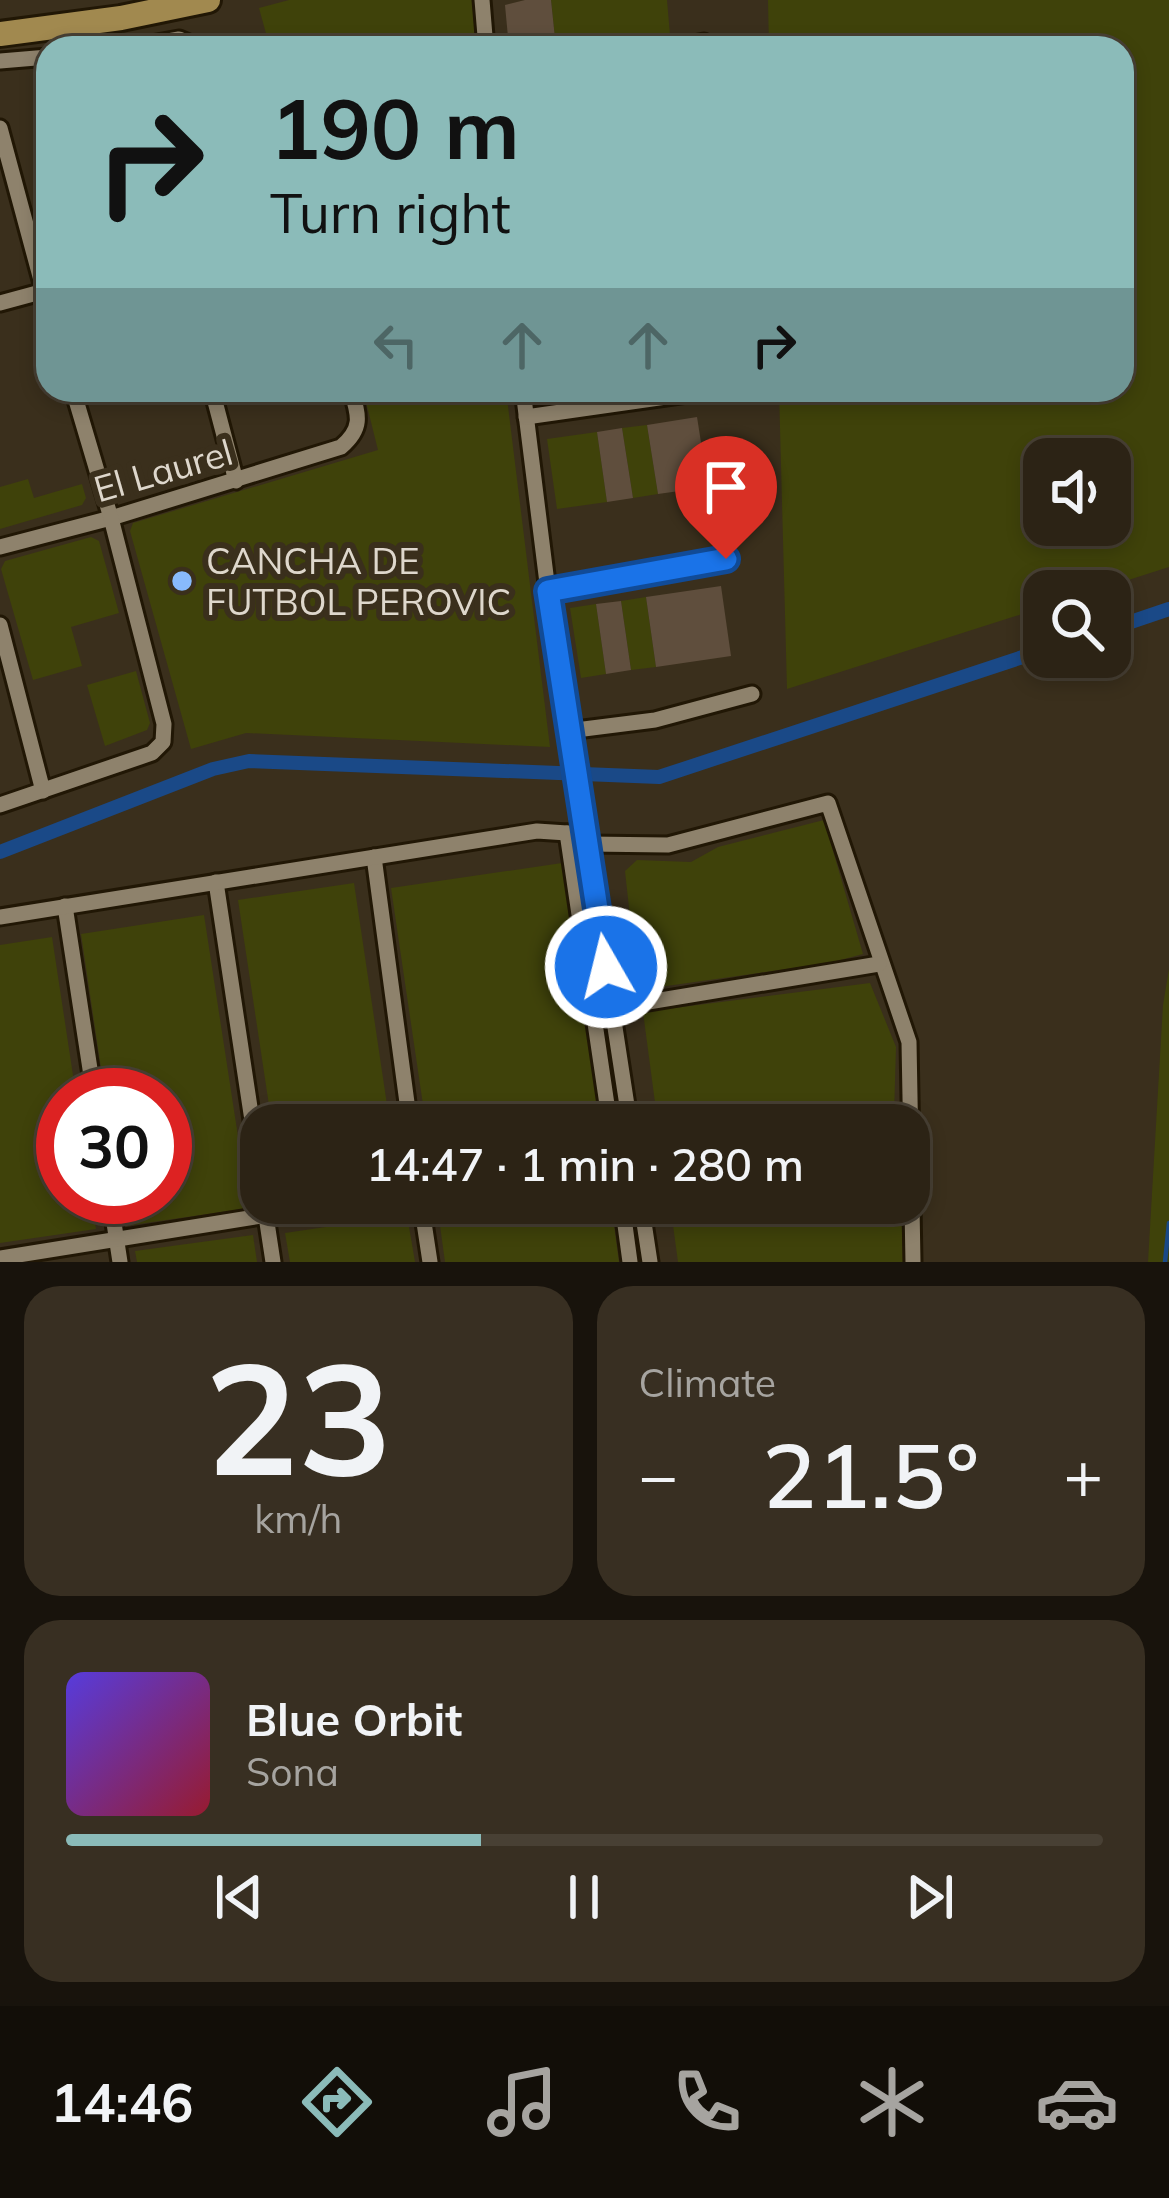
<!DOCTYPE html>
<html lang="en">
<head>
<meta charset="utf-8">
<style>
	:root { --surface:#2c2315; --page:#382f22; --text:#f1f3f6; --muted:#a6a4a0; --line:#484034; --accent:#8bbbb9 }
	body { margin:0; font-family:Mulish,sans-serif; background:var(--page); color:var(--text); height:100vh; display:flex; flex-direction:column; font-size:45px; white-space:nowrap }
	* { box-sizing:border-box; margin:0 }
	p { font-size:39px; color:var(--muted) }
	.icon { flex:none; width:66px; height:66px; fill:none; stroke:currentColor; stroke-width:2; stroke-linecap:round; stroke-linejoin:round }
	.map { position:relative; height:1262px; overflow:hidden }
	.sheet { display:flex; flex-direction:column; gap:24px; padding:24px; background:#18130c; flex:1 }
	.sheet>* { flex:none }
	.guide { position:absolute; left:36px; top:36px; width:1098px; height:366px; border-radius:36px; box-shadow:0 6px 18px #0003,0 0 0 3px var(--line); background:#8bbbb9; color:#111; overflow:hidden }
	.fabs { position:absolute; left:1023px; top:438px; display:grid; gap:24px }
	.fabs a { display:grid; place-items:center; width:108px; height:108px; border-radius:24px; background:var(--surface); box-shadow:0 6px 18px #0003,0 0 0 3px var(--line); font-size:60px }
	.speed { position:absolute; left:36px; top:1068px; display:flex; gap:24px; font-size:60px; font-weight:700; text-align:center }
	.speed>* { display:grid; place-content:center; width:156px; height:156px; border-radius:50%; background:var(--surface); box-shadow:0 6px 18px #0003,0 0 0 3px var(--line); line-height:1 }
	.speed .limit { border:18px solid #d22; background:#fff; color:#111 }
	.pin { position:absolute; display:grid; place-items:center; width:102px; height:102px; color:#fff; margin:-123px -51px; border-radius:50% 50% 50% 0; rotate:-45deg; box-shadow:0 0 12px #0007 }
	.pin .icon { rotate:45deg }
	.me { position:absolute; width:132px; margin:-66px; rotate:352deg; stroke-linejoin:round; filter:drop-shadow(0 0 9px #0008) }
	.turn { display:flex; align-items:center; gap:42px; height:252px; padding:0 36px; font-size:54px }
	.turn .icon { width:156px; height:156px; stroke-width:2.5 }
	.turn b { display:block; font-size:84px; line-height:102px }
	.lanes { display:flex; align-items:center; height:114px; padding:0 36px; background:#0003; justify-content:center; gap:60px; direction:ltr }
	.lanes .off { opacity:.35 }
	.big { font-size:90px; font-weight:600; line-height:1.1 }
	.sheet .widget { flex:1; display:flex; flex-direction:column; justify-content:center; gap:18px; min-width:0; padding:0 42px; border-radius:36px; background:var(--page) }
	.sheet .dial { align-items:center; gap:0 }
	.dial b { font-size:156px; line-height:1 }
	.song { display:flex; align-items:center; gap:36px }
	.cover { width:144px; height:144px; border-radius:18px; background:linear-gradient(135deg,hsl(250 70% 55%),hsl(350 70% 35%)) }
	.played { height:12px; border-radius:6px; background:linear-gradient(90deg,var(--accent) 40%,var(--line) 40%) }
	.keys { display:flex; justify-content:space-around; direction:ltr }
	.heat { display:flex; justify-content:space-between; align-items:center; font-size:66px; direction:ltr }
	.sheet .tiles { flex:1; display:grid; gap:24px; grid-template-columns:1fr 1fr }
	.widget:last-child { grid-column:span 2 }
	.trip { position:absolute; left:240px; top:1104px; width:690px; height:120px; border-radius:36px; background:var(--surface); box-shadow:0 6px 18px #0003,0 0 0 3px var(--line); font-weight:600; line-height:120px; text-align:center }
	.dock { display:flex; height:192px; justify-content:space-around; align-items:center; background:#120e08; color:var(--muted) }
	.dock .icon { width:84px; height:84px }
	.dock .current { color:var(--accent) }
	.dock b { font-size:54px; color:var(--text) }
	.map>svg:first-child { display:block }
	.green { fill:#3f420a; fill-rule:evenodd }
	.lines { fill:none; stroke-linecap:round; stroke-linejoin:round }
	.stream { stroke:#1a4987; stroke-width:4.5 }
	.canal { stroke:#1a4987; stroke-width:14 }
	.building { fill:#5f4e3d }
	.minor-casing { stroke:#211705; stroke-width:21 }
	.primary-casing { stroke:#211705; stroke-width:30 }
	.minor { stroke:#8e826c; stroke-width:15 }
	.primary { stroke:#a1894f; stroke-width:24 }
	.route-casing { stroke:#114b97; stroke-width:30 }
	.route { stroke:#1a73e8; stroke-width:21 }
	.poi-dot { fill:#88bafc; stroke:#3a2f1c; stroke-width:4.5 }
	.labels { text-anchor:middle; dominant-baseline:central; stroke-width:12; stroke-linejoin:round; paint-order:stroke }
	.street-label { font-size:36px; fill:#ded7cc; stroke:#3a2f1c }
	.poi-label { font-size:36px; fill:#ded7cc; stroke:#3a2f1c; text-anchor:start }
</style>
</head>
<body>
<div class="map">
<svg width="1169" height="1262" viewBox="0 0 1169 1262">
	<rect width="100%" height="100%" fill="#3a2f1c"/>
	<g class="green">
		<polygon points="289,0 472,0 476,48 270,48 259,8"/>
		<polygon points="551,0 667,0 670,35 609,48 556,48"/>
		<path d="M768,0H1169V567L1094,591H1044V607L787,689L779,390H1122V48H769ZM1110,459V525H1044V459Z"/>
		<polygon points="363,390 506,390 550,747 246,733 191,749 130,531 133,523 378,450"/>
		<polygon points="647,425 658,494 633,498 622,428"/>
		<polygon points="597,432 607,502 557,509 547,439"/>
		<polygon points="28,479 34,498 82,484 86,498 82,505 0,529 0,487"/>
		<polygon points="91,537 99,541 119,613 71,627 82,666 33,680 1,569 5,561"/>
		<polygon points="646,597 656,667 631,670 621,601"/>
		<polygon points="596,604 606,674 581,678 570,608"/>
		<polygon points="136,671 150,723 147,730 105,746 87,685"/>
		<polygon points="824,820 863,954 829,963 638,990 625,871 637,860 691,862 718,847"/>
		<polygon points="562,863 601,1125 426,1125 391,888"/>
		<polygon points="354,883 390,1125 272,1125 238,900"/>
		<polygon points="204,915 249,1208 125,1226 121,1197 165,1197 165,1095 105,1095 81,934"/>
		<polygon points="52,937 76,1095 63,1095 63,1197 91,1197 96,1229 0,1243 0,945"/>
		<polygon points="1169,969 1169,1262 1148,1262 1163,1005"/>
		<polygon points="870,983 896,1047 894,1114 845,1125 658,1125 643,1012"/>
		<polygon points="487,1203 611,1203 619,1262 445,1262 438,1211"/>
		<polygon points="670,1203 901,1203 903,1262 678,1262"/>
		<polygon points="407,1215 415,1262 290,1262 285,1233"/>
		<polygon points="253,1235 257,1262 137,1262 135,1251"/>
	</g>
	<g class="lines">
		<polyline class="stream" points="1165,1262 1169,1223"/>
		<g class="canal">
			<polyline points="1110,629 1169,609"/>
			<polyline points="0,852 213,769 249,761 659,777 1044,650"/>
		</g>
	</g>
	<g class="building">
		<polygon points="525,0 551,0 556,48 509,48 505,5"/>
		<polygon points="697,417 708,487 658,494 647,425"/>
		<polygon points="622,428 633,498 607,502 597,432"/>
		<polygon points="721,586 731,656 656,667 646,597"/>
		<polygon points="621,601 631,670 606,674 596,604"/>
	</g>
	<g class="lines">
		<defs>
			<g id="minor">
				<polyline points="482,0 486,48"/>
				<polyline points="129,48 179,39 200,48"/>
				<polyline points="673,48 704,42"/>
				<polyline points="0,61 48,57"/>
				<polyline points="0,128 48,306"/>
				<polyline points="0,303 48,290"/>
				<polyline points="212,390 236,481"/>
				<polyline points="523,390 548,591 630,1125"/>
				<polyline points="526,417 715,390"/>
				<path d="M0,547L111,518L341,447C363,428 359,416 351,390"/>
				<polyline points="548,591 726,558"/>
				<polyline points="0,625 43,791"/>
				<polyline points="568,731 655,720 752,694"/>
				<polyline points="0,805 152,753 163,742 164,724 111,518 73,390"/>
				<polyline points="575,834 567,833 610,1125"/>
				<polyline points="588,844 668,845 828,803 909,1042 913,1262"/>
				<polyline points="374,857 410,1125"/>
				<polyline points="216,882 261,1180"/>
				<polyline points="65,906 94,1095"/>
				<polyline points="0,917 537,831 567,833"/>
				<polyline points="612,1008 879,964"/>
				<polyline points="110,1197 120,1262"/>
				<polyline points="264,1203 273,1262"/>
				<polyline points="421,1203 430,1262"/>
				<polyline points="622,1203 630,1262"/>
				<polyline points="641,1203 650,1262"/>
				<polyline points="0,1258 342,1203"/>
			</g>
			<polyline id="primary" points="0,34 121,18 208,0"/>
		</defs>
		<use href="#minor" class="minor-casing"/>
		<use href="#primary" class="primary-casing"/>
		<use href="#minor" class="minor"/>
		<use href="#primary" class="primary"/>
	</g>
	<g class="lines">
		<defs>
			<polyline id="route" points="606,967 548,591 726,559"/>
		</defs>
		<use href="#route" class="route-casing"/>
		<use href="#route" class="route"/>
	</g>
	<circle class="poi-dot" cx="182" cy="581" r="12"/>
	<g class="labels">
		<g class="street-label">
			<text transform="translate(163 470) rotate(-16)">El Laurel</text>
		</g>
		<g class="poi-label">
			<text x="206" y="560">CANCHA DE<tspan x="206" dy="41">FUTBOL PEROVIC</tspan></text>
		</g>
	</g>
</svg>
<div class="fabs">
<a><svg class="icon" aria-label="sound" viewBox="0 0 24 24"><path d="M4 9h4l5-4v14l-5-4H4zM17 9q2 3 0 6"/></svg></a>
<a><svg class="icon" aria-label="search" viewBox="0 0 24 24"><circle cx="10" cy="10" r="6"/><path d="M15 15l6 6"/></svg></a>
</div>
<div class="speed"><div class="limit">30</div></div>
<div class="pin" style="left:726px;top:559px;background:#d93025"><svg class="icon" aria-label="arrive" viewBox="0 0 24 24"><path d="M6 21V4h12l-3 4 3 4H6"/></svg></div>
<svg class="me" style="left:606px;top:967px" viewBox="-20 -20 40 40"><circle r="17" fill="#1a73e8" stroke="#fff" stroke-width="3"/><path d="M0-11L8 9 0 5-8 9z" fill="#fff"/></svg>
<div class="trip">14:47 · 1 min · 280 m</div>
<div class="guide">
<div class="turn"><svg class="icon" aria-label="right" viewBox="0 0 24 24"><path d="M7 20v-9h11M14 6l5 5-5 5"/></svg><div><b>190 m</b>Turn right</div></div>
<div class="lanes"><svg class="icon off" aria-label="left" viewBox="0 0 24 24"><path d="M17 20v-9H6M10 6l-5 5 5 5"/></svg><svg class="icon off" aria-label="ahead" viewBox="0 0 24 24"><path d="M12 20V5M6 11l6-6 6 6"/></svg><svg class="icon off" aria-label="ahead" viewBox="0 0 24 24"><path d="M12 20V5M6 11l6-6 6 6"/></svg><svg class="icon" aria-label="right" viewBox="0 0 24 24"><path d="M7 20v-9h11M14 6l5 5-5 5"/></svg></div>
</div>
</div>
<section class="sheet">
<div class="tiles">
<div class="widget dial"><b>23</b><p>km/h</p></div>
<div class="widget"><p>Climate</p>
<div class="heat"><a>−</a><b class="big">21.5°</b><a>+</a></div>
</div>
<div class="widget">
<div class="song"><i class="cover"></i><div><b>Blue Orbit</b><p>Sona</p></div></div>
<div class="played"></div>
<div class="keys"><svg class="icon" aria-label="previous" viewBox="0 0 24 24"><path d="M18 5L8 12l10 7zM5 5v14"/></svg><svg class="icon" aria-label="pause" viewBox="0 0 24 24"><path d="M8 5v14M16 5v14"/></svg><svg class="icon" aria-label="next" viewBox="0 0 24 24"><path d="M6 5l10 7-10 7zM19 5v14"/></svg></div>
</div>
</div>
</section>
<nav class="dock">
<b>14:46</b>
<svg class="icon current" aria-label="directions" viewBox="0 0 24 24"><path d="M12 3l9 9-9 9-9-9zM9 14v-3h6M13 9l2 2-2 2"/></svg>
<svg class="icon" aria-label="music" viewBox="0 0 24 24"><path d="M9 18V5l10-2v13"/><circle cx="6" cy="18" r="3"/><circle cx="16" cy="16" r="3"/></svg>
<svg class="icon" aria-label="phone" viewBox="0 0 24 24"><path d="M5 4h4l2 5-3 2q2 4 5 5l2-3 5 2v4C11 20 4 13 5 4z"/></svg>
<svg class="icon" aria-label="climate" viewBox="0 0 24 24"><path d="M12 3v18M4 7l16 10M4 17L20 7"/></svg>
<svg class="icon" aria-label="car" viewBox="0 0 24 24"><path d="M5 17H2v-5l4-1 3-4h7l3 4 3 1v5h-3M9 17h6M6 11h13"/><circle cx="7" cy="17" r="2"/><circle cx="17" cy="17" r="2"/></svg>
</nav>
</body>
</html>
